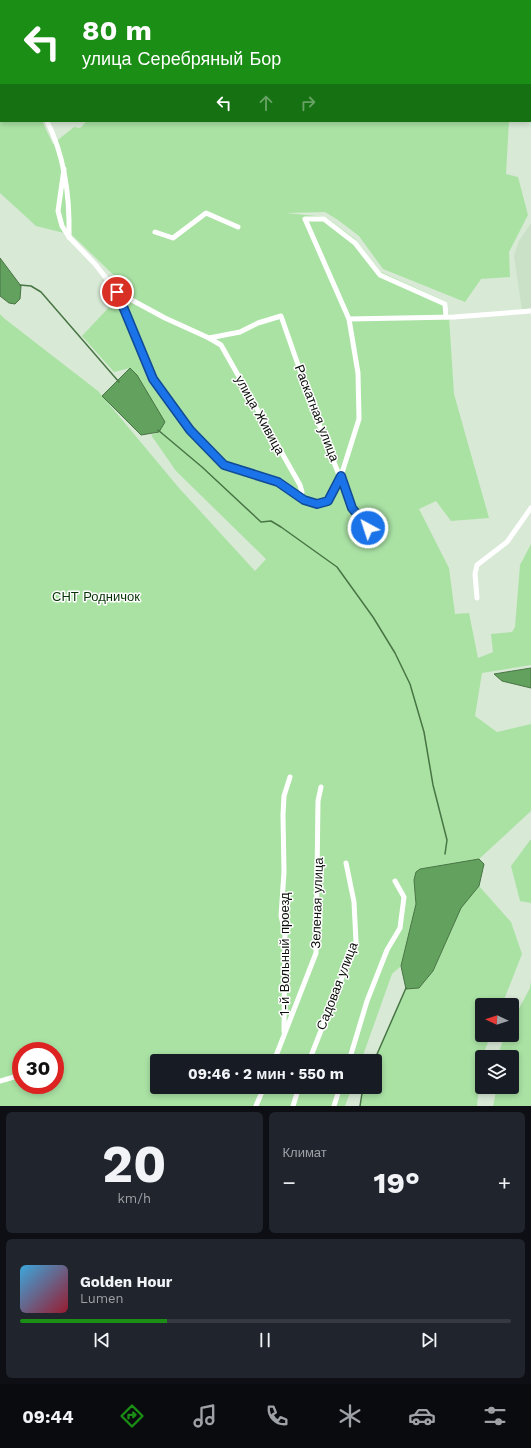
<!DOCTYPE html>
<html lang="ru">
<head>
<meta charset="utf-8">
<style>
	:root { --surface:#171b24; --page:#20242c; --text:#f1f3f6; --muted:#9ea1a6; --line:#363941; --accent:#1b8e16 }
	body { margin:0; font-family:"Work Sans",sans-serif; background:var(--page); color:var(--text); height:100vh; display:flex; flex-direction:column; font-size:15px; white-space:nowrap }
	* { box-sizing:border-box; margin:0 }
	p { font-size:13px; color:var(--muted) }
	.icon { flex:none; width:22px; height:22px; fill:none; stroke:currentColor; stroke-width:2; stroke-linecap:round; stroke-linejoin:round }
	.map { position:relative; height:1106px; overflow:hidden }
	.side { display:flex; flex-direction:column; gap:6px; padding:6px; background:#0d0f14; flex:1 }
	.side>* { flex:none }
	.guide { position:absolute; left:0px; top:0px; width:531px; height:122px; box-shadow:0 2px 6px #0003; background:#1b8e16; color:#fff; overflow:hidden }
	.needle { width:26px; rotate:274deg }
	.tools { position:absolute; left:475px; top:998px; display:grid; gap:8px }
	.tools a { display:grid; place-items:center; width:44px; height:44px; border-radius:4px; background:var(--surface); box-shadow:0 2px 6px #0003; font-size:20px }
	.speed { position:absolute; left:12px; top:1042px; display:flex; gap:8px; font-size:20px; font-weight:700; text-align:center }
	.speed>* { display:grid; place-content:center; width:52px; height:52px; border-radius:50%; background:var(--surface); box-shadow:0 2px 6px #0003; line-height:1 }
	.speed .limit { border:6px solid #d22; background:#fff; color:#111 }
	.pin { position:absolute; display:grid; place-items:center; width:34px; height:34px; color:#fff; margin:-17px; border:2px solid #fff; border-radius:50%; box-shadow:0 1px 4px #0007 }
	.me { position:absolute; width:44px; margin:-22px; rotate:320deg; stroke-linejoin:round; filter:drop-shadow(0 0 3px #0008) }
	.turn { display:flex; align-items:center; gap:14px; height:84px; padding:0 16px; font-size:18px }
	.turn .icon { width:52px; height:52px; stroke-width:2.5 }
	.turn b { display:block; font-size:28px; line-height:34px }
	.lanes { display:flex; align-items:center; height:38px; padding:0 16px; background:#0003; justify-content:center; gap:20px; direction:ltr }
	.lanes .off { opacity:.35 }
	.big { font-size:30px; font-weight:700; line-height:1.1 }
	.side .card { flex:1; display:flex; flex-direction:column; justify-content:center; gap:6px; min-width:0; padding:0 14px; border-radius:6px; background:var(--page) }
	.side .dial { align-items:center; gap:0 }
	.dial b { font-size:52px; line-height:1 }
	.song { display:flex; align-items:center; gap:12px }
	.cover { width:48px; height:48px; border-radius:6px; background:linear-gradient(135deg,hsl(200 70% 55%),hsl(350 70% 35%)) }
	.played { height:4px; border-radius:2px; background:linear-gradient(90deg,var(--accent) 30%,var(--line) 30%) }
	.keys { display:flex; justify-content:space-around; direction:ltr }
	.heat { display:flex; justify-content:space-between; align-items:center; font-size:22px; direction:ltr }
	.side .tiles { flex:1; display:grid; gap:6px; grid-template-columns:1fr 1fr }
	.card:last-child { grid-column:span 2 }
	.trip { position:absolute; left:150px; top:1054px; width:232px; height:40px; border-radius:4px; background:var(--surface); box-shadow:0 2px 6px #0003; font-weight:700; line-height:40px; text-align:center }
	.dock { display:flex; height:64px; justify-content:space-around; align-items:center; background:#090b0e; color:var(--muted) }
	.dock .icon { width:28px; height:28px }
	.dock .on { color:var(--accent) }
	.dock b { font-size:18px; color:var(--text) }
	.map>svg:first-child { display:block }
	.built { fill:#cae1c7 }
	.green { fill:#aae2a4; fill-rule:evenodd }
	.water { fill:#63a15e; stroke:#487544 }
	.lines { fill:none; stroke-linecap:round; stroke-linejoin:round }
	.stream { stroke:#487544; stroke-width:1.5 }
	.minor { stroke:#fff; stroke-width:5 }
	.route-casing { stroke:#114b97; stroke-width:10 }
	.route { stroke:#1a73e8; stroke-width:7 }
	.labels { text-anchor:middle; dominant-baseline:central; stroke-width:3; stroke-linejoin:round; paint-order:stroke }
	.street-label { font-size:13px; fill:#0a0f09; stroke:#fff }
	.park-label { font-size:13px; fill:#073405; stroke:#fff }
</style>
</head>
<body>
<div class="map">
<svg width="531" height="1106" viewBox="0 0 531 1106">
	<rect width="100%" height="100%" fill="#d8e9d6"/>
	<g class="built">
		<polygon points="371,0 531,0 531,67 530,1"/>
		<polygon points="531,217 531,308 522,310 514,256 519,241 531,223"/>
	</g>
	<g class="green">
		<polygon points="155,0 370,0 156,1"/>
		<path d="M0,71L1,121H42L53,144L74,127L80,128L87,121H509L506,174L518,177L528,215L509,252L510,277L481,279L465,302L383,269L359,236L338,220L325,212L286,213L326,217L355,239L381,272L447,302L449,317L454,394L489,518L451,521L436,501L419,509L449,568L455,614L469,613L478,658L493,652L491,634L512,632L515,627L520,565L531,544V665L482,673L475,716L497,732L531,724V811L479,859L420,869L414,880L416,904L401,966L392,974L361,1061H157V1087H352L345,1106H0V314L5,319L98,391L179,488L255,571L266,559L176,471L151,435L159,432L137,375L130,368L114,372L82,336L127,288L72,235L36,226L0,193ZM21,1051H55V1085H21Z"/>
		<polygon points="531,839 531,903 520,901 511,866"/>
		<polygon points="479,886 511,922 522,954 502,1005 482,1005 482,1035 491,1035 482,1057 477,1106 360,1106 363,1087 375,1087 374,1061 406,989 419,988 433,971 461,908"/>
		<polygon points="531,981 531,1106 493,1106 497,1087 512,1087 512,1057 497,1057 505,1035 512,1035 512,1022 530,988"/>
	</g>
	<g class="water">
		<polygon points="0,258 21,286 20,299 15,304 9,303 0,296"/>
		<polygon points="130,368 137,375 165,422 159,432 141,435 102,396"/>
		<polygon points="531,668 531,688 502,681 494,674"/>
		<polygon points="479,859 484,864 479,886 461,908 433,971 419,988 406,989 401,966 416,904 414,880 416,872 420,869"/>
	</g>
	<g class="lines">
		<g class="stream">
			<polyline points="20,285 31,286 41,292 119,382"/>
			<polyline points="158,430 202,467 261,522 271,521 281,527 337,567 373,617 395,653 410,684 424,732 433,785 447,840 445,854"/>
			<polyline points="374,1061 406,988"/>
			<polyline points="360,1106 363,1087"/>
		</g>
		<g class="minor">
			<polyline points="0,67 1,68"/>
			<path d="M47,121C65,157 70,197 69,237"/>
			<polyline points="64,169 58,211 62,226 69,237 95,264 117,292 165,318 209,338 240,332 258,323 281,316 317,419 352,508 368,528"/>
			<polyline points="155,232 173,238 206,213 238,227"/>
			<polyline points="117,292 153,379 190,430 224,465 278,481 304,500 317,504 328,501 341,476 359,419 358,373 349,319 305,219 324,219 355,243 380,275 445,304 446,317"/>
			<polyline points="349,319 454,317 531,311"/>
			<polyline points="209,338 221,345 300,485 302,492 300,497"/>
			<polyline points="477,598 475,574 477,565 507,542 531,508"/>
			<polyline points="284,1032 285,933 281,916 284,872 283,815 284,796 290,777"/>
			<polyline points="274,1061 316,953 318,801 321,787"/>
			<polyline points="309,1061 356,942 354,902 346,863"/>
			<polyline points="349,1061 367,1001 387,950 400,928 404,897 395,881"/>
			<polyline points="0,1081 21,1075"/>
			<polyline points="256,1106 264,1087"/>
			<polyline points="293,1106 299,1087"/>
			<polyline points="334,1106 340,1087"/>
		</g>
	</g>
	<g class="lines">
		<defs>
			<polyline id="route" points="117,292 153,379 190,430 224,465 278,482 304,500 317,504 328,501 341,476 352,508 368,528"/>
		</defs>
		<use href="#route" class="route-casing"/>
		<use href="#route" class="route"/>
	</g>
	<g class="labels">
		<g class="street-label">
			<text transform="translate(317 413) rotate(69)">Раскатная улица</text>
			<text transform="translate(260 415) rotate(61)">улица Живица</text>
			<text transform="translate(317 903) rotate(-88)">Зеленая улица</text>
			<text transform="translate(284 954) rotate(-90)">1-й Вольный проезд</text>
			<text transform="translate(337 986) rotate(-69)">Садовая улица</text>
		</g>
		<g class="park-label">
			<text x="96" y="596">СНТ Родничок</text>
		</g>
	</g>
</svg>
<div class="tools">
<a><svg class="needle" viewBox="-14 -14 28 28"><path d="M0-13l5 13h-10z" fill="#e53935"/><path d="M0 13l5-13h-10z" fill="#9ea1a6"/></svg></a>
<a><svg class="icon" aria-label="layers" viewBox="0 0 24 24"><path d="M12 4l9 5-9 5-9-5zM3 14l9 5 9-5"/></svg></a>
</div>
<div class="speed"><div class="limit">30</div></div>
<div class="pin" style="left:117px;top:292px;background:#d93025"><svg class="icon" aria-label="arrive" viewBox="0 0 24 24"><path d="M6 21V4h12l-3 4 3 4H6"/></svg></div>
<svg class="me" style="left:368px;top:528px" viewBox="-20 -20 40 40"><circle r="17" fill="#1a73e8" stroke="#fff" stroke-width="3"/><path d="M0-11L8 9 0 5-8 9z" fill="#fff"/></svg>
<div class="trip">09:46 · 2 мин · 550 m</div>
<div class="guide">
<div class="turn"><svg class="icon" aria-label="left" viewBox="0 0 24 24"><path d="M17 20v-9H6M10 6l-5 5 5 5"/></svg><div><b>80 m</b>улица Серебряный Бор</div></div>
<div class="lanes"><svg class="icon" aria-label="left" viewBox="0 0 24 24"><path d="M17 20v-9H6M10 6l-5 5 5 5"/></svg><svg class="icon off" aria-label="ahead" viewBox="0 0 24 24"><path d="M12 20V5M6 11l6-6 6 6"/></svg><svg class="icon off" aria-label="right" viewBox="0 0 24 24"><path d="M7 20v-9h11M14 6l5 5-5 5"/></svg></div>
</div>
</div>
<section class="side">
<div class="tiles">
<div class="card dial"><b>20</b><p>km/h</p></div>
<div class="card"><p>Климат</p>
<div class="heat"><a>−</a><b class="big">19°</b><a>+</a></div>
</div>
<div class="card">
<div class="song"><i class="cover"></i><div><b>Golden Hour</b><p>Lumen</p></div></div>
<div class="played"></div>
<div class="keys"><svg class="icon" aria-label="previous" viewBox="0 0 24 24"><path d="M18 5L8 12l10 7zM5 5v14"/></svg><svg class="icon" aria-label="pause" viewBox="0 0 24 24"><path d="M8 5v14M16 5v14"/></svg><svg class="icon" aria-label="next" viewBox="0 0 24 24"><path d="M6 5l10 7-10 7zM19 5v14"/></svg></div>
</div>
</div>
</section>
<nav class="dock">
<b>09:44</b>
<svg class="icon on" aria-label="directions" viewBox="0 0 24 24"><path d="M12 3l9 9-9 9-9-9zM9 14v-3h6M13 9l2 2-2 2"/></svg>
<svg class="icon" aria-label="music" viewBox="0 0 24 24"><path d="M9 18V5l10-2v13"/><circle cx="6" cy="18" r="3"/><circle cx="16" cy="16" r="3"/></svg>
<svg class="icon" aria-label="phone" viewBox="0 0 24 24"><path d="M5 4h4l2 5-3 2q2 4 5 5l2-3 5 2v4C11 20 4 13 5 4z"/></svg>
<svg class="icon" aria-label="climate" viewBox="0 0 24 24"><path d="M12 3v18M4 7l16 10M4 17L20 7"/></svg>
<svg class="icon" aria-label="car" viewBox="0 0 24 24"><path d="M5 17H2v-5l4-1 3-4h7l3 4 3 1v5h-3M9 17h6M6 11h13"/><circle cx="7" cy="17" r="2"/><circle cx="17" cy="17" r="2"/></svg>
<svg class="icon" aria-label="filters" viewBox="0 0 24 24"><path d="M4 7h16M4 17h16"/><circle cx="9" cy="7" r="2"/><circle cx="15" cy="17" r="2"/></svg>
</nav>
</body>
</html>
